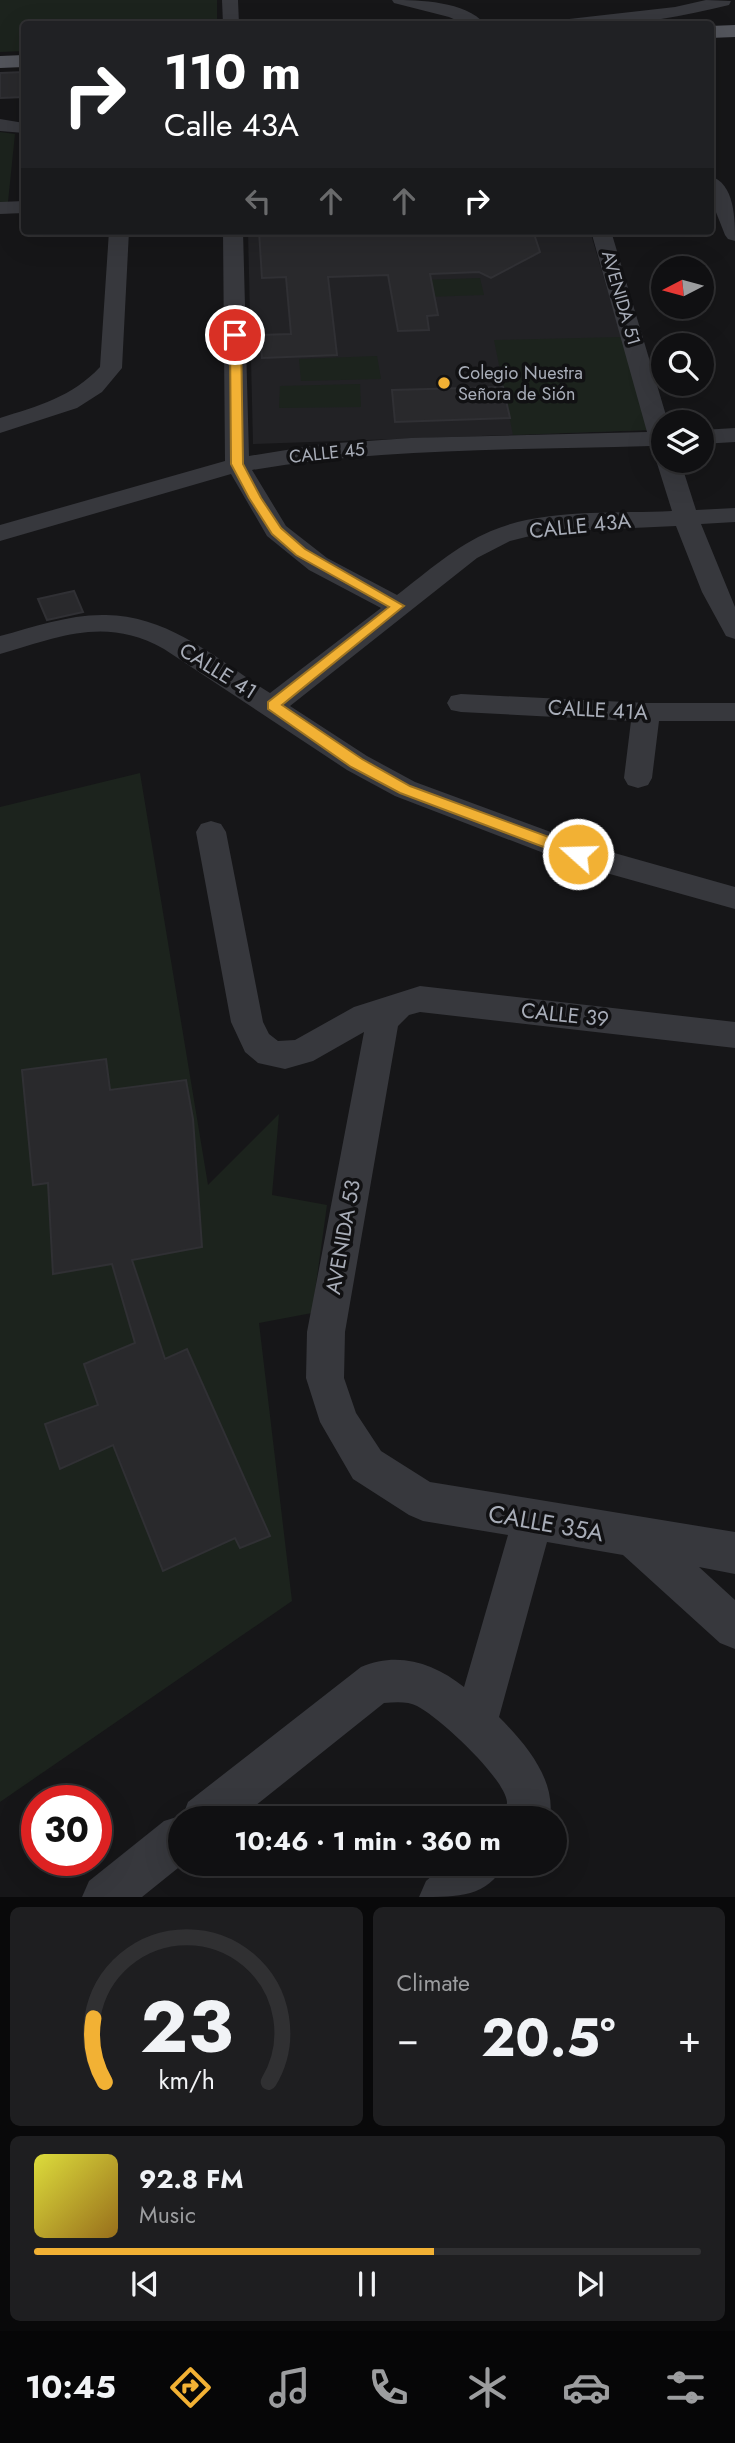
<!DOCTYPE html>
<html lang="en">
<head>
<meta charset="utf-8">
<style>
	:root { --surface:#101012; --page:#1e1e20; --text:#f1f3f6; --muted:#9c9d9f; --line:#303032; --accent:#f2b134 }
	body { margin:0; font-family:Jost,sans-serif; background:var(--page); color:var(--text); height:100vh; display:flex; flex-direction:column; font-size:26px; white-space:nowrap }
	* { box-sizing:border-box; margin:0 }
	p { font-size:23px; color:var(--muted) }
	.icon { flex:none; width:38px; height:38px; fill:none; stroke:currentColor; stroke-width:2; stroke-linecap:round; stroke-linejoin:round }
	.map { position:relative; height:1897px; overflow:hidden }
	.side { display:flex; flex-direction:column; gap:10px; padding:10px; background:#09090a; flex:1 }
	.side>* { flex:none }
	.banner { position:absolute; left:21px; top:21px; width:693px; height:214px; border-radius:7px; box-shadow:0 7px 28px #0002,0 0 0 2px var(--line); background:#202124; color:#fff; overflow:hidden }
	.needle { width:46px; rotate:264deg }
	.buttons { position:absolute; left:651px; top:256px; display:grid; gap:14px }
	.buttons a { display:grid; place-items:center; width:63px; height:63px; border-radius:50%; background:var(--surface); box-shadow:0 7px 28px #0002,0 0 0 2px var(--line); font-size:35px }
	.speed { position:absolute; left:21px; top:1785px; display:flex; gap:14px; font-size:35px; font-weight:700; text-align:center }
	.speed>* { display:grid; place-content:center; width:91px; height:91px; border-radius:50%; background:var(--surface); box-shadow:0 7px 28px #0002,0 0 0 2px var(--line); line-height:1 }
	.speed .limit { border:10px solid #d22; background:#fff; color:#111 }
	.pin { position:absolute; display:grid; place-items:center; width:60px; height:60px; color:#fff; margin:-30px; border:4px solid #fff; border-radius:50%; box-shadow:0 2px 7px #0007 }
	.me { position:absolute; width:77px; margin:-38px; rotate:290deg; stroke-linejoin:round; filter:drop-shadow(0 0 5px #0008) }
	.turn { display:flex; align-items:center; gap:24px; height:147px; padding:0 28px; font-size:32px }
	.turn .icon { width:91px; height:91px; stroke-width:2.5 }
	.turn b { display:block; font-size:49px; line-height:60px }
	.lanes { display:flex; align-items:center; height:66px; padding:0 28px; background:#0003; justify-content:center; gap:35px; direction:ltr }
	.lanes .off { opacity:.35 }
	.big { font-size:52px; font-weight:700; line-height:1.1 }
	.side .widget { flex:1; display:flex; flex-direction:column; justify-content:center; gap:10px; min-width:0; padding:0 24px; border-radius:10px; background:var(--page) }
	.side .dial { align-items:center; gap:0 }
	.dial svg { height:182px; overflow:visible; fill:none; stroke:var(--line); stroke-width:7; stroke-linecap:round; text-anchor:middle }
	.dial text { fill:var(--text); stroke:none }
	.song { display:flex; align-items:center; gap:21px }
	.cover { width:84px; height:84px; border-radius:10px; background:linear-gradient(135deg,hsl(60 70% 55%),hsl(40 70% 35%)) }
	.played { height:7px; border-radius:4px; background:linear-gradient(90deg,var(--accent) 60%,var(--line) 60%) }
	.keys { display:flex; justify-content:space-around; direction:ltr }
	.heat { display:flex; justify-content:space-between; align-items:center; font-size:38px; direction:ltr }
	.side .tiles { flex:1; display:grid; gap:10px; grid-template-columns:1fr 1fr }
	.widget:last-child { grid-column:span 2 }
	.trip { position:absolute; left:168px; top:1806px; width:399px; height:70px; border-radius:35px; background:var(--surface); box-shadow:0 7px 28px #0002,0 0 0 2px var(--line); font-weight:700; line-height:70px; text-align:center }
	.tabs { display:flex; height:112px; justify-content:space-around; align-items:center; background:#060607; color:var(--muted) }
	.tabs .icon { width:49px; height:49px }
	.tabs .selected { color:var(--accent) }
	.tabs b { font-size:32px; color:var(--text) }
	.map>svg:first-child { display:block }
	.built { fill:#222225 }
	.green { fill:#1c231d }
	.building { fill:#29292c; stroke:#303034; stroke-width:2 }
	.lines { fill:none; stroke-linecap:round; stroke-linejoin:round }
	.minor { fill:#37383d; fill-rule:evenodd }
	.major { fill:#53555c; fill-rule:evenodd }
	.route { fill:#f2b134; stroke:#9d7322; stroke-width:2 }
	.poi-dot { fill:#f2b134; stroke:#111113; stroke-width:2.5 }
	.labels { text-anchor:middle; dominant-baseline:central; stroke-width:7; stroke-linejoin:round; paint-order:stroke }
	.far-street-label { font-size:18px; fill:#a8adb8; stroke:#111113 }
	.far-poi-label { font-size:18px; fill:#a8adb8; stroke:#111113; text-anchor:start }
	.street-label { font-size:21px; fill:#a8adb8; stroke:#111113 }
	.near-street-label { font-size:24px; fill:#a8adb8; stroke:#111113 }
</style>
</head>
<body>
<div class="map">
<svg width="735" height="1897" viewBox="0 0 735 1897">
	<rect width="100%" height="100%" fill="#161618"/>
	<polygon class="built" points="248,231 590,231 649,430 253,444"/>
	<g class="green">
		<polygon points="0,0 217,0 217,24 24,24 24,51 0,52"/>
		<polygon points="0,132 15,134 8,202 0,202"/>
		<polygon points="480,278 484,295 425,297 422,280"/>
		<polygon points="622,337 649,430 513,435 494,340"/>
		<polygon points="377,356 381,379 301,381 299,359"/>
		<polygon points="360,384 361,407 279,408 280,386"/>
		<polygon points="140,773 208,1185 279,1114 272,1195 327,1205 312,1313 259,1323 292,1601 0,1802 0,807"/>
	</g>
	<g class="building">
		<polygon points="24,72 24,97 0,98 0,73"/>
		<polygon points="259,231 533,231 540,252 491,278 479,272 430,274 438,315 427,316 429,330 398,331 388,275 328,277 337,355 262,358 260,335 291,334 286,277 262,278"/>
		<polygon points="503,387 510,418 395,422 392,390"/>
		<polygon points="74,591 83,612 47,620 38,599"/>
		<polygon points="106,1059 110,1090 186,1080 193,1119 202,1247 132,1260 165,1359 187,1349 270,1536 240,1548 235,1538 163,1571 113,1445 60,1469 45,1424 98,1405 84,1364 135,1343 112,1264 53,1274 48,1183 33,1185 22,1070"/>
	</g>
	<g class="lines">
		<g class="minor">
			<polygon points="222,0 238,0 239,24 223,24"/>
			<path d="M392,0C420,0 465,1 485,24H465L449,17L394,3Z"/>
			<path d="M706,0L731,1L729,5C675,18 616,29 561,24L569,19L675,7Z"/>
			<polygon points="0,119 24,123 24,133 0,131"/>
			<path d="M710,176C735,183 735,220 735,241L728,239L725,235L710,197Z"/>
			<polygon points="24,201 24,213 0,214 0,202"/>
			<path d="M109,231H129L122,368L102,392L77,408L0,433V418C38,406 72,397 100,367Z"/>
			<path d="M223,231H243L249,456L323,444L411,438L647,432L591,231H611L668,422H663V453L655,451L651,446C518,450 384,448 252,470L286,526L327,558L397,595C427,572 456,546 491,531C545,508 614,514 672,511L656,460L663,454V460H680L696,510L735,508V522L701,524L735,607V639L726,636L702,592L676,526L546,532L510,541L477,558L290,706L367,756L415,782L586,845L735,887V909L567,862L395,796L347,770L164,649C105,616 60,637 0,654V636C34,627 70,614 106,615C168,615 220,661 270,693L381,608L309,570L267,536L231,474L0,541V525L225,461Z"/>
			<polygon points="735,428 735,442 702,444 702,430"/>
			<polygon points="461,694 646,703 735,703 735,721 659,721 652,778 648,785 638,788 628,785 624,778 631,721 461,712 451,710 447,703 451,696"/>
			<path d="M211,821L221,824L226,832L263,1022L269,1034L278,1041L295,1040L354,1007L420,986L735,1022V1048L420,1012L409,1015L398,1026L345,1332L344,1378L356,1413L381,1451L430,1482L735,1532V1574L699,1567L735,1600V1649L720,1643L623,1555L547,1542L499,1717C525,1743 556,1779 550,1818H504C505,1813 507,1807 507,1802C505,1778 439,1717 417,1706C408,1701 395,1702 384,1703L240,1818H180V1864H183L142,1897H82L89,1881L164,1821L183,1815L188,1802L361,1667C398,1651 434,1663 464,1687L508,1535L423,1521L409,1515L353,1479L320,1422L306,1378L307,1332L364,1032L313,1061L285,1069L258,1063L245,1052L231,1022L196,832L201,824Z"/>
			<path d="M446,1864H505C487,1897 459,1897 419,1897L426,1881Z"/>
		</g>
		<g class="major">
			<polygon points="735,25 735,37 710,38 710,26"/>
			<polygon points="24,55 24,67 0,68 0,56"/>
		</g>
	</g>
	<polygon class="route" points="235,331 241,335 243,464 261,498 281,528 305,549 404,606 282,705 362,759 410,786 584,850 586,854 584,858 573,858 400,793 351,767 268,709 268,702 389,607 296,555 272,534 249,498 231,464 230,335"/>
	<circle class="poi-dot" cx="444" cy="383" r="7"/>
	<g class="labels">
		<g class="far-street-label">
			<text transform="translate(621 298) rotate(74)">AVENIDA 51</text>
			<text transform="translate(327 453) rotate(-6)">CALLE 45</text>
		</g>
		<g class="far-poi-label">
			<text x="458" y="373">Colegio Nuestra<tspan x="458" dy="21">Señora de Sión</tspan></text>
		</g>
		<g class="street-label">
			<text transform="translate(580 526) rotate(-6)">CALLE 43A</text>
			<text transform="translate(218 671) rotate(32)">CALLE 41</text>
			<text transform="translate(598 710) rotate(3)">CALLE 41A</text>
			<text transform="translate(565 1015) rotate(6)">CALLE 39</text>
			<text transform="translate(343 1237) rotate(-80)">AVENIDA 53</text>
		</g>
		<g class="near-street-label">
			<text transform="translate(546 1523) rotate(10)">CALLE 35A</text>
		</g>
	</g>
</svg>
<div class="buttons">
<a><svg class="needle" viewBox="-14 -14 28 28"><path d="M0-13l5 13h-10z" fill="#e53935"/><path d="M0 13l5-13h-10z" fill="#9c9d9f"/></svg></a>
<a><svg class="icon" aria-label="search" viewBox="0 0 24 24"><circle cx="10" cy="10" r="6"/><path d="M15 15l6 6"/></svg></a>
<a><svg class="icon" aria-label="layers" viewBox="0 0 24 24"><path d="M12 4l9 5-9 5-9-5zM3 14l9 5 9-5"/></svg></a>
</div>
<div class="speed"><div class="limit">30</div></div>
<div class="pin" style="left:235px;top:335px;background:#d93025"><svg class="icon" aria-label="arrive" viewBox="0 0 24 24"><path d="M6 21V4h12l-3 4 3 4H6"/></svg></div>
<svg class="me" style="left:578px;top:854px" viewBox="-20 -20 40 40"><circle r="17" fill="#f2b134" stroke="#fff" stroke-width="3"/><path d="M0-11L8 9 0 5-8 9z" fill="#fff"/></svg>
<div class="trip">10:46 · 1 min · 360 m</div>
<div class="banner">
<div class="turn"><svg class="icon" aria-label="right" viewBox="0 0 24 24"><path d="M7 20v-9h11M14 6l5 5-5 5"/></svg><div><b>110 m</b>Calle 43A</div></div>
<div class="lanes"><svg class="icon off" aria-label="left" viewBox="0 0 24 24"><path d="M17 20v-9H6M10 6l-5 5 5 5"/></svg><svg class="icon off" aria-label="ahead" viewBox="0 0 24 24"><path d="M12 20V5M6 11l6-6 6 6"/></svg><svg class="icon off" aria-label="ahead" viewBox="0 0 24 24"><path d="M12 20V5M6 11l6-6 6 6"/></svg><svg class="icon" aria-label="right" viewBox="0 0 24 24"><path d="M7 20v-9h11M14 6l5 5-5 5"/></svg></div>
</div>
</div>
<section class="side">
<div class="tiles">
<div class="widget dial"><svg viewBox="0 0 100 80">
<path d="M14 69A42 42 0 1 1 86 69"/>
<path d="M14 69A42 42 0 0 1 9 41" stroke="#f2b134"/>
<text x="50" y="56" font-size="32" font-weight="700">23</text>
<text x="50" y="72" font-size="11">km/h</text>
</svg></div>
<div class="widget"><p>Climate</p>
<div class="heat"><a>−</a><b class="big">20.5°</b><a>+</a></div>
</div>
<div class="widget">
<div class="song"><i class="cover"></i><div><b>92.8 FM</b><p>Music</p></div></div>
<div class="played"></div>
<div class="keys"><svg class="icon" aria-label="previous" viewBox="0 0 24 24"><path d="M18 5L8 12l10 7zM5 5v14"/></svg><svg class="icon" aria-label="pause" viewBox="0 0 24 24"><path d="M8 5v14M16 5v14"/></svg><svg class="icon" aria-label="next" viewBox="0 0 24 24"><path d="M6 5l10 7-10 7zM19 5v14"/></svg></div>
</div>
</div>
</section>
<nav class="tabs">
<b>10:45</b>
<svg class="icon selected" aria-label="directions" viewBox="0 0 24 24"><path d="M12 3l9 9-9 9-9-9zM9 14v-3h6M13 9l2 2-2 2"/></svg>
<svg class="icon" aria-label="music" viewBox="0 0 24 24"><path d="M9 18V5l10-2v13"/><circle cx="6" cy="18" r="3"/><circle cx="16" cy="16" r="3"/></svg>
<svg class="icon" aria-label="phone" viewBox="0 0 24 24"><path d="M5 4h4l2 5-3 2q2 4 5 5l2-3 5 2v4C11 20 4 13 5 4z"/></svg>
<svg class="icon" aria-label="climate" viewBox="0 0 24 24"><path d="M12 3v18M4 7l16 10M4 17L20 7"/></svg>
<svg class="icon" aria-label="car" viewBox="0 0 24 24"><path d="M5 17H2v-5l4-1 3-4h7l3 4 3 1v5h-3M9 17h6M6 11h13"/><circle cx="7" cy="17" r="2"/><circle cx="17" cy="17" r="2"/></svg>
<svg class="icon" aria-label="filters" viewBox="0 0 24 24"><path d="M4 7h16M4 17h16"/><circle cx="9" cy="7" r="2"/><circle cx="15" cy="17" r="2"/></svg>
</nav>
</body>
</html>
